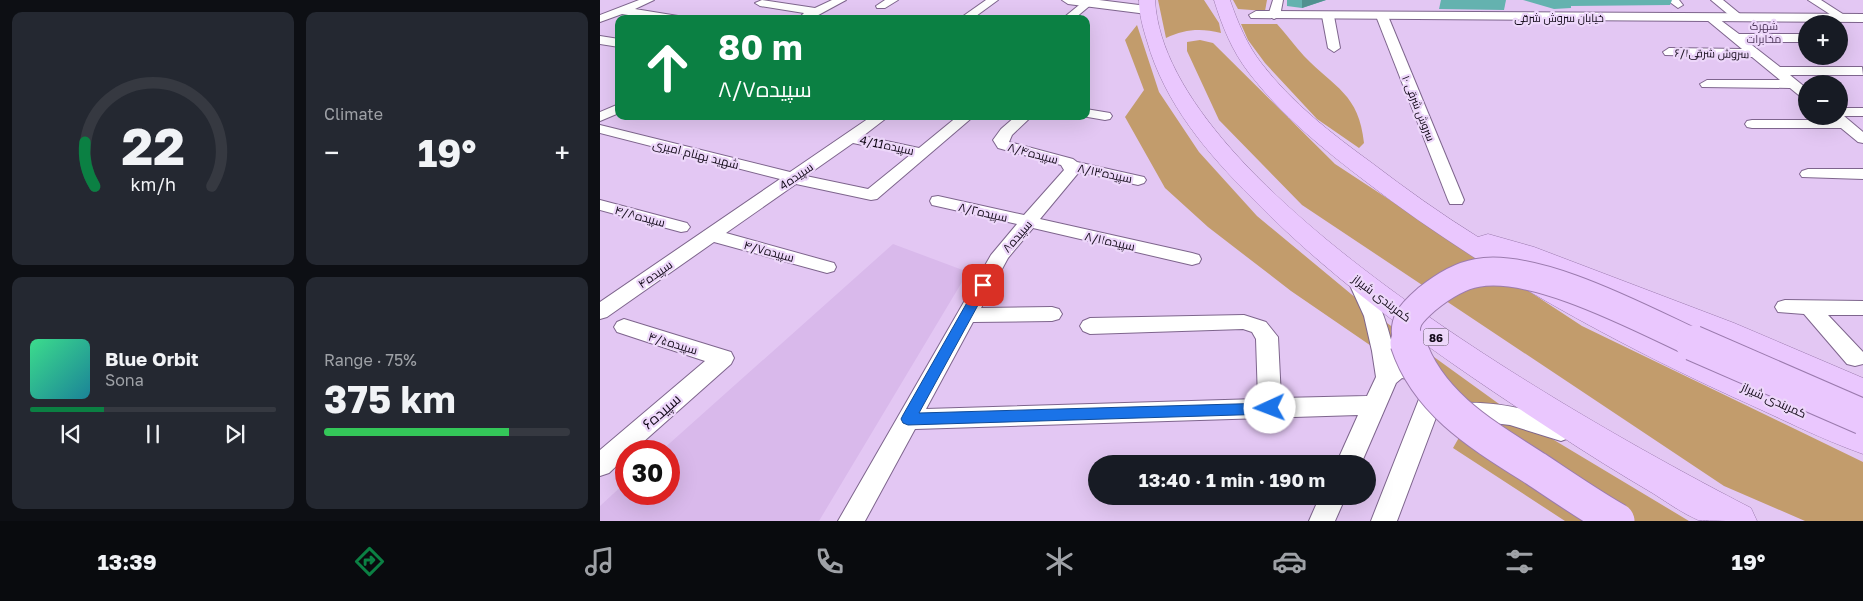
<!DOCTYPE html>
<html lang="en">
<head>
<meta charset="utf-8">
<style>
	:root { --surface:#171b24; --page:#242831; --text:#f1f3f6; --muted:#9ea1a6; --line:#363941; --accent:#0b8043 }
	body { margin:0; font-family:"Golos Text",Cairo,sans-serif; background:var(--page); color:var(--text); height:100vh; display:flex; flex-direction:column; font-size:19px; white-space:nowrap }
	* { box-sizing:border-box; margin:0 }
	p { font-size:16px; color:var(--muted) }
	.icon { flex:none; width:28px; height:28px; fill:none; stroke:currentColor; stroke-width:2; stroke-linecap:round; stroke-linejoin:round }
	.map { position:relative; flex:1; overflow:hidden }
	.panel { display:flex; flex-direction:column; gap:12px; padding:12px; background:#0d0f14; width:600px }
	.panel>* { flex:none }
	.hud { position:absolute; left:15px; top:15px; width:475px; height:105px; border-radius:10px; box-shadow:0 5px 20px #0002; background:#0b8043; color:#fff; overflow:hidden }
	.fabs { position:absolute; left:1198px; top:15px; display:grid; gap:10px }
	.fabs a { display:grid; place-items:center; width:50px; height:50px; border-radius:50%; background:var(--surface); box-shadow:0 5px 20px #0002; font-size:25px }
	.speed { position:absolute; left:15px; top:440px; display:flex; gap:10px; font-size:25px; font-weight:700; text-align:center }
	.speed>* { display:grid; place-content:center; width:65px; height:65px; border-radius:50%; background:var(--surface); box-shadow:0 5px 20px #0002; line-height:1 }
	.speed .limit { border:8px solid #d22; background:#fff; color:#111 }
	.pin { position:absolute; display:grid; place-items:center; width:42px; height:42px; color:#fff; margin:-21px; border-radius:10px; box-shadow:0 2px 8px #0006 }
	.me { position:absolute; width:55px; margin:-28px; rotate:268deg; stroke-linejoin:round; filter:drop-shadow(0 0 4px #0008) }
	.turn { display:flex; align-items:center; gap:18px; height:105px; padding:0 20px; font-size:22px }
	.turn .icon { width:65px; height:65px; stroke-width:2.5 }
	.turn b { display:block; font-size:35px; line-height:42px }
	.big { font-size:38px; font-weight:700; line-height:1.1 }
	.panel .card { flex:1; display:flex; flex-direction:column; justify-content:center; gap:8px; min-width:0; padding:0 18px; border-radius:10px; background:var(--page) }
	.panel .dial { align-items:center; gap:0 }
	.dial svg { height:130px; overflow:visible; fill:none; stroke:var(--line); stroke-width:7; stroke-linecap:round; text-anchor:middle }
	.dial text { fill:var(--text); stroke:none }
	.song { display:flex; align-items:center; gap:15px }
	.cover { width:60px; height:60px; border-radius:8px; background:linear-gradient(135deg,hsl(150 70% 55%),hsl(190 70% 35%)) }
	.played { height:5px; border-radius:2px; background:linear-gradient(90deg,var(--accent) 30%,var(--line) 30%) }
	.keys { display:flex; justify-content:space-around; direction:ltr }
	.heat { display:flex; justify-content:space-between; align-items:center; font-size:28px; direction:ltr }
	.charge { height:8px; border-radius:4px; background:linear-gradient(90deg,#34c759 75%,var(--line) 0) }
	.panel .tiles { flex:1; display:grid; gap:12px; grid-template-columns:repeat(2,1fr) }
	.trip { position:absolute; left:488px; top:455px; width:288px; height:50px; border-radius:25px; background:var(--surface); box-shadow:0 5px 20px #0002; font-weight:700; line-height:50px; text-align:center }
	.tab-bar { display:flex; height:80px; justify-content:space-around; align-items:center; background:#090b0e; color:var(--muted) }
	.tab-bar .icon { width:35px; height:35px }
	.tab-bar .on { color:var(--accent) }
	.tab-bar b { font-size:22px; color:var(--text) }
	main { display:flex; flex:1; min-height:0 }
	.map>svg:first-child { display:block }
	.built { fill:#d9b9eb }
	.green { fill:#c29c6c }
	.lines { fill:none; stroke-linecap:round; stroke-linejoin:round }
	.minor-casing { stroke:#7e658d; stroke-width:2 }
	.tertiary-casing { stroke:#7e658d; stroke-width:2 }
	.trunk-casing { stroke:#9b7bae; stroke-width:1 }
	.minor { fill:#fff; fill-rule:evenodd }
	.tertiary { fill:#fff; fill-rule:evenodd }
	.trunk { fill:#eac7fe; fill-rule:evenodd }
	.trunk-bridge-far1-casing { stroke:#9b7bae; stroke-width:30; stroke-linecap:butt }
	.trunk-bridge-casing { stroke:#9b7bae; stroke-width:37; stroke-linecap:butt }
	.trunk-bridge-far1 { stroke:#eac7fe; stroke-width:28 }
	.trunk-bridge { stroke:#eac7fe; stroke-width:35 }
	.wall { fill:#64b2af }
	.shaded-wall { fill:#51918f }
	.route { fill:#1a73e8; stroke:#114b97 }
	.labels { text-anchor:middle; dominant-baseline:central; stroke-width:4.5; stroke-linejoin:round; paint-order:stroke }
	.far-street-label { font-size:11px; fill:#120918; stroke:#edd7fa }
	.far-neighbourhood-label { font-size:11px; fill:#4e375b; stroke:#edd7fa }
	.shield { fill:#edd7fa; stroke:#54475c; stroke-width:1 }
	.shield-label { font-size:11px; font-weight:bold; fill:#120918 }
	.street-label { font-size:12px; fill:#120918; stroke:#edd7fa }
	.near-street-label { font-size:15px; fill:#120918; stroke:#edd7fa }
</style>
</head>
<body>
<main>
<section class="panel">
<div class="tiles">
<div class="card dial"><svg viewBox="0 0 100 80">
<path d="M14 69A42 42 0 1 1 86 69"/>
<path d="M14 69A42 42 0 0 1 8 42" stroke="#0b8043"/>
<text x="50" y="56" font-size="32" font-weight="700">22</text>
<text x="50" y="72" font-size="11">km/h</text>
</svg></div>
<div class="card"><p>Climate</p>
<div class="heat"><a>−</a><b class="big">19°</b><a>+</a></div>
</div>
<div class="card">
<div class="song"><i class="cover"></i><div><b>Blue Orbit</b><p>Sona</p></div></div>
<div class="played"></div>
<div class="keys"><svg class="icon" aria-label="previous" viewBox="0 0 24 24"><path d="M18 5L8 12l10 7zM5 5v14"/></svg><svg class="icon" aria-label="pause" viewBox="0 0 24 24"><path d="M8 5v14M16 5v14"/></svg><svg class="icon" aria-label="next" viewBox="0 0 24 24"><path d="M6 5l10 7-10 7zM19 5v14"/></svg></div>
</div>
<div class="card"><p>Range · 75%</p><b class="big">375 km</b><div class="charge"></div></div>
</div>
</section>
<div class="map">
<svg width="1263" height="521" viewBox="0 0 1263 521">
	<rect width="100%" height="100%" fill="#e3c7f3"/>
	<polygon class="built" points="293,244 368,272 219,521 0,521 0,506 26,482 26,494 69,494 69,451 61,451"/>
	<g class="green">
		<path d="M558,0H604L619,23L621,33C601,28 585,29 566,38Z"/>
		<polygon points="633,0 667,0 665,11 638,9"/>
		<path d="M641,24H677C686,34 695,46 704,56C735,88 759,94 764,143L759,148L717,119L665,63L648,40Z"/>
		<polygon points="537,25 559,92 599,152 657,216 780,318 924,422 1089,521 965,521 853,448 865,427 831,367 780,352 691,291 608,227 565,188 525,117 544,90 525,40"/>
		<polygon points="600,40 613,43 735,164 982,326 1263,462 1263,521 1205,521 1124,486 702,205 619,120 587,51 587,42"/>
	</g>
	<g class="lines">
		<defs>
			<g id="minor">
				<polygon points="39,0 54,0 35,9 78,16 83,19 53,19 22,14 0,22 0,15"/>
				<polygon points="162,0 215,8 232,0 246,0 211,19 202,19 200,17 204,13 160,6 155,3"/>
				<polygon points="285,0 298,0 285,8 277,8 276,6"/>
				<polygon points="386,0 398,0 372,19 359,19"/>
				<polygon points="673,0 683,0 680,16 674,19 668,16"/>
				<polygon points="1067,0 1079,0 1083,5 1078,8"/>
				<polygon points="1111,0 1123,0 1145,18 1143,20 1135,20"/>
				<polygon points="1208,0 1221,0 1249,18 1247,20 1239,20"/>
				<polygon points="484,1 489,0 493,3 474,19 462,19"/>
				<polygon points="728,13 734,16 740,48 734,52 728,48 722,16"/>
				<polygon points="782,13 788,16 864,200 862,204 850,204 848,200 776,16"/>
				<polygon points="1111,15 1115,16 1139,34 1206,34 1206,42 1148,42 1180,67 1262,67 1263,75 1190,75 1206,88 1206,98 1201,97 1190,88 1102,87 1100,84 1107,80 1180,80 1152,57 1065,55 1063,52 1069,48 1142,49 1107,20 1105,18 1107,16"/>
				<polygon points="0,36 19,39 19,47 0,44"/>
				<polygon points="19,104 19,113 0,121 0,112"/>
				<polygon points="1239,108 1263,108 1263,116 1244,116 1263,132 1263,143 1258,142 1241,128 1152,128 1147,127 1145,124 1147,121 1152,120 1231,120 1229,116 1239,116"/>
				<polygon points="486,109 510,113 512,116 510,119 505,120 482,116 486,116"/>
				<path d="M272,116H289L263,136L319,148L358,116H374L277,199L271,200L196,184L126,233L234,263L236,267L234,271L227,273L114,242L7,317L0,319V302L180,179L0,133V125L190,172ZM253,143L310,155L268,189L206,176Z"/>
				<path d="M416,116H432L412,135L409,142L473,159L477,162L544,177L546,180L544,183L538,185L479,172L440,219L592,253L599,255L601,259L599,263L592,265L433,228L408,258L381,308L452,307L459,309L462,314L459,319L452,321L373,322L326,409L658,399L656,339L652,332L643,329L490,334L483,331L480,326L483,321L490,318L644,315L666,322L678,337L681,398L767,396L776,377L772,351L764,316L748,281L751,276L758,274L765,276C781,303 790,331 796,362C802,360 809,362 816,364C834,369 845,379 843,399L797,521H771L819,399L820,385L812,380L802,378L796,383L761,464H736L758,415L315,429L265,521H238L391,255L417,224L332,205L330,201L332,197L338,196L424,215L464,170L461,165L398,148L393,140L401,129Z"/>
				<polygon points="1208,169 1263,169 1263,179 1202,177 1200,174 1202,171"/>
				<polygon points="0,200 87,223 90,227 87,231 81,232 0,210"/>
				<polygon points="1185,300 1263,301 1263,315 1228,315 1263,352 1263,364 1255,366 1247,364 1204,314 1178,312 1175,307 1178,302"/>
				<polygon points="24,319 131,352 134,358 131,364 33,451 26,451 26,457 9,473 0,476 0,450 105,361 17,332 14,327 17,322"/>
				<path d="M857,403C897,401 932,409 969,424L973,431L969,438L961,441L910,425L885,422L857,423L849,420L845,413L849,406Z"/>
				<polygon points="720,496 746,496 735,521 709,521"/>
			</g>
			<g id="tertiary">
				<polygon points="462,0 499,0 547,6 554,10 547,14 468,4"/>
				<polygon points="656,11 1263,14 1263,22 651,18 649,15"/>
			</g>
			<g id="trunk">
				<path d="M539,0H555C565,190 996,428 1151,508L1157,521C1144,521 1107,521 1098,520C1082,513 1068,503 1054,494C1020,474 986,453 953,431C847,362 741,289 652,198C607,153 565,104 547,41C543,28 539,14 539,0Z"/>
				<path d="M614,0H630C638,23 647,45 662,64C692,103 732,134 772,163C806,189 841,214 878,237L888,234L934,247L1134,323L1263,378V405L1112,339L922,262C1031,326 1147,375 1263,423V454C1218,438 1176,416 1133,397C1003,337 878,268 765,181C723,149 681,115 649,73C632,51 622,26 614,0Z"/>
			</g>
		</defs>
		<use href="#minor" class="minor-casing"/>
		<use href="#tertiary" class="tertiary-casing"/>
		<use href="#trunk" class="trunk-casing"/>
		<use href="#minor" class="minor"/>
		<use href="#tertiary" class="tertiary"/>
		<use href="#trunk" class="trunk"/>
		<defs>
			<path id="trunk-bridge-far1" d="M808,344C801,322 811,313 827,299C842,287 859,276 877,273C936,262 1042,319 1096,344"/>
			<g id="trunk-bridge">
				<path d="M808,343C828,404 884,436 936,469C963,487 989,505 1017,521"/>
				<polyline points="1093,343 1263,417"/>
			</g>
		</defs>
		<use href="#trunk-bridge-far1" class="trunk-bridge-far1-casing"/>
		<use href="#trunk-bridge" class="trunk-bridge-casing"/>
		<use href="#trunk-bridge-far1" class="trunk-bridge-far1"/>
		<use href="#trunk-bridge" class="trunk-bridge"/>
	</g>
	<g class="wall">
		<polygon points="687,0 726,0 702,8 687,6"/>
		<polygon points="841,0 906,0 904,10 839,9"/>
		<polygon points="923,0 1072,0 1070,5 971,6 971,8 954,9"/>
	</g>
	<polygon class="shaded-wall" points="702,0 726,0 702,8"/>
	<polygon class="route" points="383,281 389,285 319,413 670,403 676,404 678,408 676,412 670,414 308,425 303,423 301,419 303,415 377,285"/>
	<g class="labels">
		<g class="far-street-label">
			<text x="959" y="17">خیابان سروش شرقی</text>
			<text transform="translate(1112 53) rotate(1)">سروش شرقی۶/۱</text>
			<text transform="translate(819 108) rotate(68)">سروش شرقی ۱۰</text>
		</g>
		<g class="far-neighbourhood-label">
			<text x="1164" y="25">شهرک<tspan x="1164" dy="13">مخابرات</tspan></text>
		</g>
		<rect class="shield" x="823.5" y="328.5" width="25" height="17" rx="4"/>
		<g class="shield-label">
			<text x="836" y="337">86</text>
		</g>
		<g class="street-label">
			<text transform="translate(287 145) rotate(12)">4/11سپیده</text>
			<text transform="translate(433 153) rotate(15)">سپیده۸/۴</text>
			<text transform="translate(96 154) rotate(14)">شهید بهنام امیری</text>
			<text transform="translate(505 173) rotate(12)">سپیده۸/۱۳</text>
			<text transform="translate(196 176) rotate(-35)">4سپیده</text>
			<text transform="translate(383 212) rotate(13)">سپیده۸/۲</text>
			<text transform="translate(40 216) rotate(15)">سپیده۴/۸</text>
			<text transform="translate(417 236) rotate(-49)">سپیده۸</text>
			<text transform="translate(510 241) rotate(12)">سپیده۸/۱۱</text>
			<text transform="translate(169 251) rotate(15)">سپیده۴/۷</text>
			<text transform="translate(55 274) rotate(-35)">سپیده۴</text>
			<text transform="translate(782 298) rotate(37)">کمربندی شیراز</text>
			<text transform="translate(73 343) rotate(17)">سپیده۴/۵</text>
			<text transform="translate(1174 400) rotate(24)">کمربندی شیراز</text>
		</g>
		<g class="near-street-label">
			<text transform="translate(61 411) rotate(-41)">سپیده۶</text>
		</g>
	</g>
</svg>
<div class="fabs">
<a>+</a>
<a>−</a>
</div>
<div class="speed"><div class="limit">30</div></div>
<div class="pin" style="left:383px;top:285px;background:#d93025"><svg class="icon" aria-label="arrive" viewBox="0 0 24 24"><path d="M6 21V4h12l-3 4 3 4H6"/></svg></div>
<svg class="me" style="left:670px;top:408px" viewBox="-20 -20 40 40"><circle r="19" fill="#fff"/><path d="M0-13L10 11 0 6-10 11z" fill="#1a73e8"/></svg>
<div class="trip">13:40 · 1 min · 190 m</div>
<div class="hud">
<div class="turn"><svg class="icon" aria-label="ahead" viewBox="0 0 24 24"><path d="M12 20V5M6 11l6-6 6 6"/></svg><div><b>80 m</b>سپیده۸/۷</div></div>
</div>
</div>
</main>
<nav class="tab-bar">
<b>13:39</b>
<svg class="icon on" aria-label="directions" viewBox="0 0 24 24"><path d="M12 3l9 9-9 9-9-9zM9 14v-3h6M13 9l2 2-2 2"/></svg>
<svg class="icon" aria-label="music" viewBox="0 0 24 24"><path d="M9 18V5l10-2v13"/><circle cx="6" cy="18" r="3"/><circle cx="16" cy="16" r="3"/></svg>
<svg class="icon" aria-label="phone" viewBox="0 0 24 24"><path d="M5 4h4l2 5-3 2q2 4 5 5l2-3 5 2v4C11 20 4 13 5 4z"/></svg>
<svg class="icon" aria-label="climate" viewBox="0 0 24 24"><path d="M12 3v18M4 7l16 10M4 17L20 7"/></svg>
<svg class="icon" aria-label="car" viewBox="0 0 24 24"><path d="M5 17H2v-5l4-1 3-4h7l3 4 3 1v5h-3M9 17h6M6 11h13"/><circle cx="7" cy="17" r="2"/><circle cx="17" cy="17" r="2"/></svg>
<svg class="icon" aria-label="filters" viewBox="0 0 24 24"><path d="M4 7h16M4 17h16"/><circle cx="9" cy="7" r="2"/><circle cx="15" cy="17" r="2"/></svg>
<b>19°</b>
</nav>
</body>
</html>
